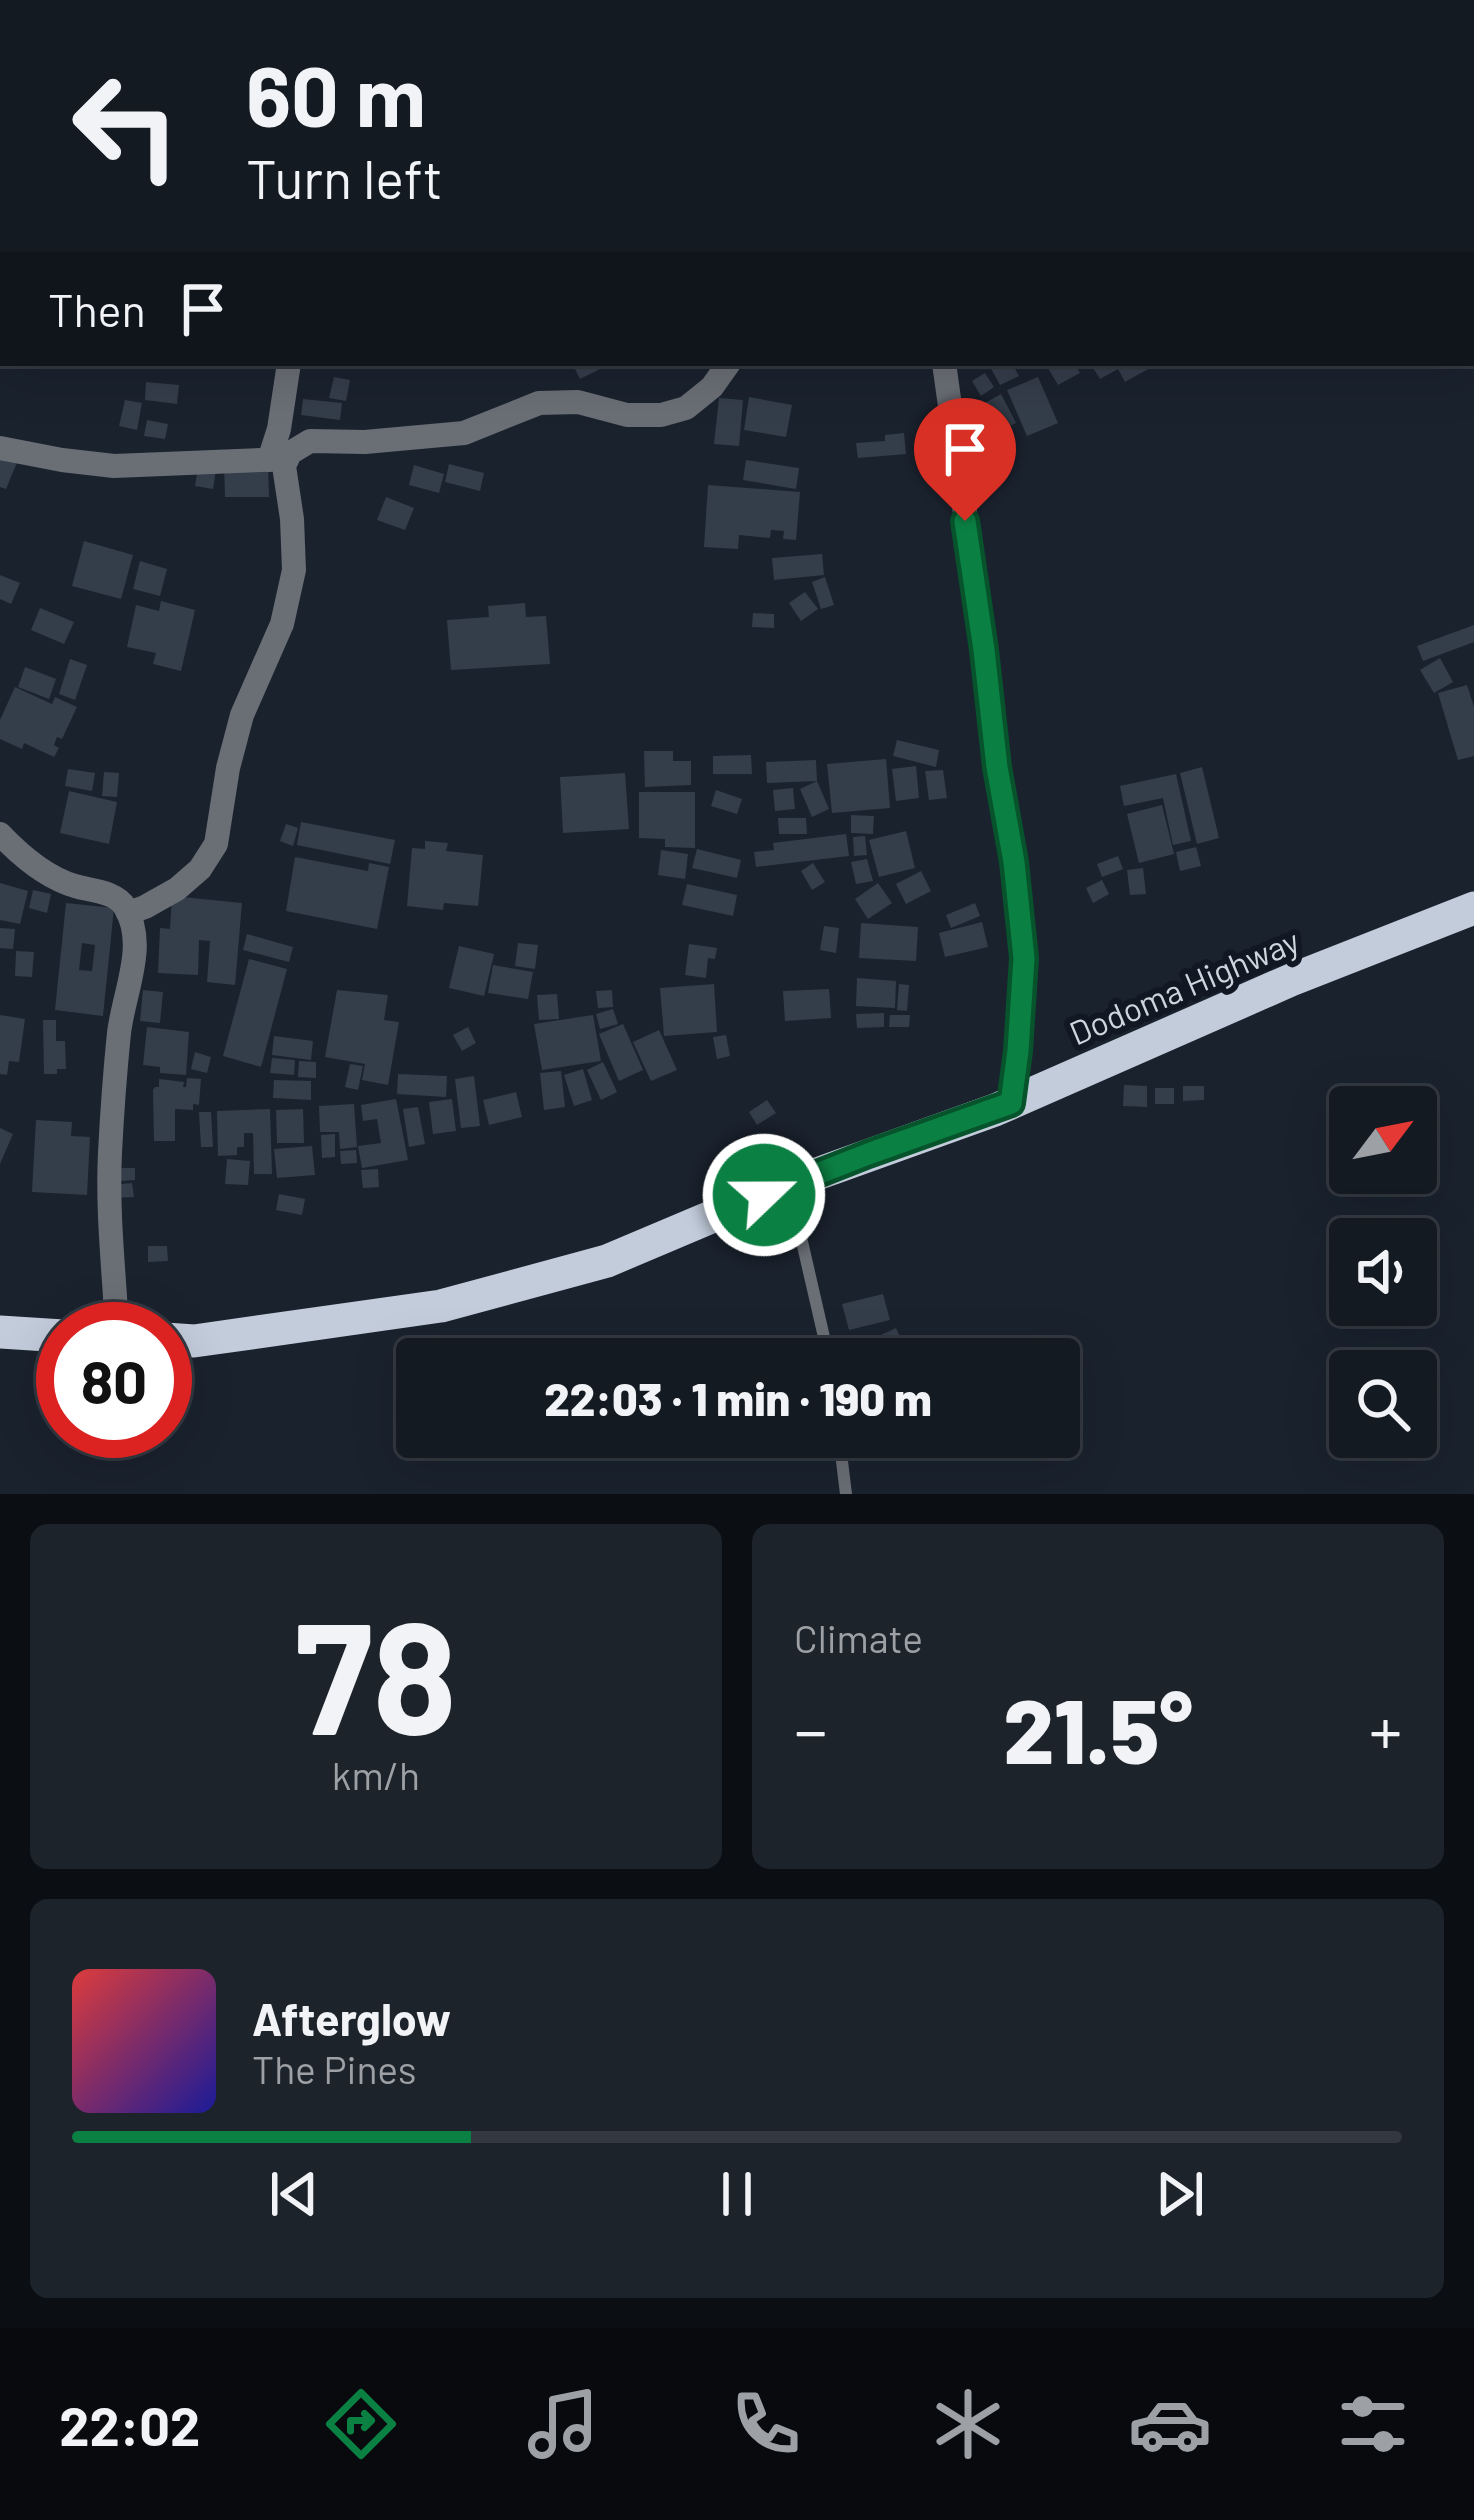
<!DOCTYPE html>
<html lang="en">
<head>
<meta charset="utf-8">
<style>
	:root { --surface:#141a22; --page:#1d232a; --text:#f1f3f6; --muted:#9da1a5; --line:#333840; --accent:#0b8043 }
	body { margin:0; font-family:Barlow,sans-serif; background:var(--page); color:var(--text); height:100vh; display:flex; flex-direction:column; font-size:45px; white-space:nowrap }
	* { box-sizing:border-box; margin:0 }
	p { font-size:39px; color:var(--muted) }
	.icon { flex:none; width:66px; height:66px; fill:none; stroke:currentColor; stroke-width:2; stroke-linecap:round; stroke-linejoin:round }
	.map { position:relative; height:1494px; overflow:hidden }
	.side { display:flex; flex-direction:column; gap:30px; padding:30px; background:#0b0e13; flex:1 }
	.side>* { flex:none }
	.hud { position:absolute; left:0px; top:0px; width:1476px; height:366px; box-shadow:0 12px 48px #0002,0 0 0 3px var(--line); background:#141a22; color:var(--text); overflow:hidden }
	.needle { width:78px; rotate:58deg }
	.buttons { position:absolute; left:1329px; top:1086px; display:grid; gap:24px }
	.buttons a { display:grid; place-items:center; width:108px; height:108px; border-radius:12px; background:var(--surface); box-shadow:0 12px 48px #0002,0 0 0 3px var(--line); font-size:60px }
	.speed { position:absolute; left:36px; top:1302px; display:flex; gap:24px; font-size:60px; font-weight:700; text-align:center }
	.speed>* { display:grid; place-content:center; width:156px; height:156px; border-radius:50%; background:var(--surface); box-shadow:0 12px 48px #0002,0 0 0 3px var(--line); line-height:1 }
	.speed .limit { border:18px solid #d22; background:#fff; color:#111 }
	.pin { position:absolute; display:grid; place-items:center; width:102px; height:102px; color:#fff; margin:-123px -51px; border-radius:50% 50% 50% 0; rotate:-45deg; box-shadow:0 0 12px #0007 }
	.pin .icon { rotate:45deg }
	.me { position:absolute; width:132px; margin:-66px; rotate:68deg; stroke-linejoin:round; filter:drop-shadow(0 0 9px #0008) }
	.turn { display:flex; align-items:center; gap:42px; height:252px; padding:0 48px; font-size:54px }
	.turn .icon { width:156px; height:156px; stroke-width:2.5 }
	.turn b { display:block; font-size:84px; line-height:102px }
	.then { display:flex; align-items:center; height:114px; padding:0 48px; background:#0003; gap:24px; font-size:45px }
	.big { font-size:90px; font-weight:800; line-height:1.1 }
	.side .widget { flex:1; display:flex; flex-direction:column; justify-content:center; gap:18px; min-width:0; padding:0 42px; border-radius:18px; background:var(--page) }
	.side .dial { align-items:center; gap:0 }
	.dial b { font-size:156px; line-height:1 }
	.song { display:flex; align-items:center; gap:36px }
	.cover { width:144px; height:144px; border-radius:18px; background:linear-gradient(135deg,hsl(0 70% 55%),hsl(240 70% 35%)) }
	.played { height:12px; border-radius:6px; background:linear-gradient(90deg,var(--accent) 30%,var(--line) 30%) }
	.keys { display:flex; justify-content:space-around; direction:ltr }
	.heat { display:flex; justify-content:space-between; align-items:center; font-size:66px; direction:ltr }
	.side .tiles { flex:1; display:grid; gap:30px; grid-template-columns:1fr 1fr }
	.widget:last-child { grid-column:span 2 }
	.trip { position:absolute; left:396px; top:1338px; width:684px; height:120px; border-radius:12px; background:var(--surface); box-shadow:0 12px 48px #0002,0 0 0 3px var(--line); font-weight:800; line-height:120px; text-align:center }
	.dock { display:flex; height:192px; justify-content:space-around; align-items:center; background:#080a0e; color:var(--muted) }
	.dock .icon { width:84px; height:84px }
	.dock .on { color:var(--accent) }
	.dock b { font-size:54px; color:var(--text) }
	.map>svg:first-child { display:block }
	.building { fill:#343d4a; fill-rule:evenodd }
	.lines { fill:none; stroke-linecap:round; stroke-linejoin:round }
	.service { stroke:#6a6e75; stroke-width:12 }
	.minor { stroke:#6a6e75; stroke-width:24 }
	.trunk { stroke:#c2ccdb; stroke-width:33 }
	.route-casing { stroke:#07532c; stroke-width:30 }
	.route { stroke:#0b8043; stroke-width:21 }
	.labels { text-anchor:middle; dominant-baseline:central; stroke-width:12; stroke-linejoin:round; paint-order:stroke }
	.street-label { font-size:33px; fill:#cfd5dd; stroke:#111824 }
</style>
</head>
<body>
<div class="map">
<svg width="1474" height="1494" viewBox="0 0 1474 1494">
	<rect width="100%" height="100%" fill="#1a222e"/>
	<g class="building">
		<polygon points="572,363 612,363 580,379"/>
		<polygon points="988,363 1012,363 1019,376 1000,385"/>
		<polygon points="1045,363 1074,363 1080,373 1058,385"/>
		<polygon points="1090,363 1147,363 1150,368 1125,382 1118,369 1100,379"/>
		<polygon points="985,373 994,387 981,396 972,381"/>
		<polygon points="334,377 350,380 346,401 329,398"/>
		<polygon points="1038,377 1058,423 1027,436 1007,390"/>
		<polygon points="146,382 179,385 177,404 145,400"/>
		<polygon points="1001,394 1016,423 1000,431 985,403"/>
		<polygon points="749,397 792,405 786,437 744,430"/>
		<polygon points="719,398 743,400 739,446 714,444"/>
		<polygon points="303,399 342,403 340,420 301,415"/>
		<polygon points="125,400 142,403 137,430 119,426"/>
		<polygon points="147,420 168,424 165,439 144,436"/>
		<polygon points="904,433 906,454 858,458 856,443 885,441 885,435"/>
		<polygon points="0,447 20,455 6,489 0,487"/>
		<polygon points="746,460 799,468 796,489 743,480"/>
		<polygon points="199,461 217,463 213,489 195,486"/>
		<polygon points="268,464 269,497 225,497 224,465"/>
		<polygon points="449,464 484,473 480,491 445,482"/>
		<polygon points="414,465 444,474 439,493 409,485"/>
		<polygon points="708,485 800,492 796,540 783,539 784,531 771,530 770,538 739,535 738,549 704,547"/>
		<polygon points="386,497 414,508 405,530 377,520"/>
		<polygon points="84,541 133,555 121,599 72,586"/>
		<polygon points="822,554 824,575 774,580 772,558"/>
		<polygon points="140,561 167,569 160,596 133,589"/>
		<polygon points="0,575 20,583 11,604 0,599"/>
		<polygon points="825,577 834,605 821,609 812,582"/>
		<polygon points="805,592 818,609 801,621 789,603"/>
		<polygon points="161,601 195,610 181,671 153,664 156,653 127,647 136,605 159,611"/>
		<polygon points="525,603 526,617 546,616 550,664 451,670 447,620 489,617 488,606"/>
		<polygon points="40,608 74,622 64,644 31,630"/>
		<polygon points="753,613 774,614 774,628 752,627"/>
		<polygon points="1474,625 1474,642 1423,661 1417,646"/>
		<polygon points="1440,658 1453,682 1434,693 1420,670"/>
		<polygon points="70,659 87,665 75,700 59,694"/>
		<polygon points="25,667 56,679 49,699 18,687"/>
		<polygon points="1467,685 1474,707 1474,756 1458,760 1438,693"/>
		<polygon points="15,687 52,704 55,697 77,707 62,739 57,737 54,745 59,748 54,757 24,743 22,749 0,739 0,720"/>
		<polygon points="897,740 939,750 936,767 893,756"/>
		<polygon points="644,751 673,751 673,761 691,761 691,785 645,787"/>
		<polygon points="751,755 752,774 713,774 713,756"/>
		<polygon points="886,759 890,808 832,813 827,764"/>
		<polygon points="816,760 817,781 767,783 766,762"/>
		<polygon points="916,766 919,798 896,801 892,769"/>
		<polygon points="1202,767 1219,838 1197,844 1180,773"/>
		<polygon points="68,769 95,773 92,791 65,786"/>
		<polygon points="943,770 947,798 929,800 925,771"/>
		<polygon points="104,772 119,773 117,797 102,796"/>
		<polygon points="625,773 629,829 563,833 560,777"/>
		<polygon points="1176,774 1191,841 1173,845 1163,798 1124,806 1120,786"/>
		<polygon points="817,781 829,809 812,817 800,789"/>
		<polygon points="793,788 795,809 775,811 773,790"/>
		<polygon points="716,790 742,799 737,814 711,806"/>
		<polygon points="69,791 117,802 109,844 60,833"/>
		<polygon points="639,792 695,792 695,848 665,847 665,839 639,838"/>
		<polygon points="1162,805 1174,854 1139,863 1127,814"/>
		<polygon points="851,815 874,816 873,834 851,833"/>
		<polygon points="778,818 806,818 807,834 779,834"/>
		<polygon points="301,822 395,840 390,864 297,845"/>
		<polygon points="286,824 298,828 293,846 280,841"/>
		<polygon points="906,831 915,868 879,877 869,840"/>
		<polygon points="846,834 849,856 756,867 754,852 774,850 773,843"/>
		<polygon points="865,836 867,855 854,856 853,837"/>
		<polygon points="425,841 448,843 446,851 483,855 478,906 444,903 443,910 407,906 412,848 425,849"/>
		<polygon points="1196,847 1201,866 1180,871 1176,852"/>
		<polygon points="697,849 741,860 737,878 692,868"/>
		<polygon points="661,850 688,854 685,879 658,875"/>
		<polygon points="1118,856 1123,869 1102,877 1097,864"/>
		<polygon points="295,857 368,871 369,863 389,867 377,929 286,911"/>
		<polygon points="867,859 873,881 856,884 851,862"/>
		<polygon points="813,863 825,882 812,890 801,871"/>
		<polygon points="1143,868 1146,894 1130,895 1127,870"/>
		<polygon points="921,871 931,891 906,904 896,884"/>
		<polygon points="1102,880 1109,894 1093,903 1086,888"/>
		<polygon points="0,883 28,891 20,924 0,920"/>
		<polygon points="878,883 892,903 868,919 855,899"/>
		<polygon points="687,884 737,895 733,916 682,905"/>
		<polygon points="33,890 51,894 47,913 29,908"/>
		<polygon points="172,896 242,903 235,985 207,982 210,941 199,940 198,975 158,973 160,928 170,929"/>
		<path d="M66,903L114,908L103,1016L55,1010ZM82,943L95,945L92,971L79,970Z"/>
		<polygon points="975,903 980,916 951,928 946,915"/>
		<polygon points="982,922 988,947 945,957 939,933"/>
		<polygon points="861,923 918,927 916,961 859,958"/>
		<polygon points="824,926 839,928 836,953 820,950"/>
		<polygon points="0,928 15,929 13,949 0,948"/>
		<polygon points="247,934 293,947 289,962 243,950"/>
		<polygon points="518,943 538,945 535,969 515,966"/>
		<polygon points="689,944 717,948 715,959 708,958 706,978 685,975"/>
		<polygon points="459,946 494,954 484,996 449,988"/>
		<polygon points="16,951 34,952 32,977 15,976"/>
		<polygon points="249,959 287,969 261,1067 223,1056"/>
		<polygon points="493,965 533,972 528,999 488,993"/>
		<polygon points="857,978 896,981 895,1008 856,1006"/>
		<polygon points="714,984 717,1032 664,1036 660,988"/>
		<polygon points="899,984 909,985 907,1011 897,1010"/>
		<polygon points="829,989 831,1018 785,1021 783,991"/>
		<polygon points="143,990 163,992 160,1023 140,1021"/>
		<polygon points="337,990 388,995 384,1020 399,1022 388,1085 362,1080 365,1064 325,1057"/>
		<polygon points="612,990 613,1007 598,1008 596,991"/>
		<polygon points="557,994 559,1019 539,1020 537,995"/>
		<polygon points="613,1009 618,1024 600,1029 596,1014"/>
		<polygon points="884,1013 884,1027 857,1028 856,1014"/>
		<polygon points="0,1015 25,1019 19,1062 9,1061 7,1075 0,1074"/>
		<polygon points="593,1015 601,1061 542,1070 534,1024"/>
		<polygon points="890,1015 910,1015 909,1027 889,1027"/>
		<polygon points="43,1020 56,1020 56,1041 65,1041 66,1069 57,1069 57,1074 44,1074"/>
		<polygon points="623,1024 643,1070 619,1081 599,1034"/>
		<polygon points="147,1027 189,1032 186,1075 160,1073 160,1067 143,1065"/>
		<polygon points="468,1027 476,1043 462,1051 453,1035"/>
		<polygon points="659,1030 677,1070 651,1081 633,1042"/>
		<polygon points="726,1035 730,1056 717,1059 713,1037"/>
		<polygon points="274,1036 313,1041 311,1060 272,1055"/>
		<polygon points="195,1052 211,1057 207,1073 191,1069"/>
		<polygon points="272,1058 295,1060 294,1075 270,1073"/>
		<polygon points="299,1061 316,1062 316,1078 298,1077"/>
		<polygon points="603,1062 617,1092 601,1100 587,1070"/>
		<polygon points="350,1064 363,1066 358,1090 345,1087"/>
		<polygon points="583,1069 592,1100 574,1106 564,1075"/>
		<polygon points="561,1071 565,1107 544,1110 540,1073"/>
		<polygon points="398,1074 447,1076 446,1097 397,1094"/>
		<polygon points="474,1076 480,1126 461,1128 455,1079"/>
		<polygon points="187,1078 201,1079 199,1105 193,1104 193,1110 175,1109 175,1141 154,1141 153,1090 155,1087 159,1087 159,1079 184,1082 183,1087 186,1087"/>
		<polygon points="274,1080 311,1081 311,1100 273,1098"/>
		<polygon points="1124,1085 1147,1086 1147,1107 1123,1106"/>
		<polygon points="1183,1086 1204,1086 1204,1100 1183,1101"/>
		<rect x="1155" y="1088" width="19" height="16"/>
		<polygon points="516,1092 522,1117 489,1125 483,1100"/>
		<polygon points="396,1099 408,1160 362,1168 358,1146 381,1143 377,1119 363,1121 361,1105"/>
		<polygon points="452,1099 456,1131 433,1134 429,1102"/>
		<polygon points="767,1100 776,1113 757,1125 749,1112"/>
		<polygon points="354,1104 357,1147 340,1149 339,1132 320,1132 319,1106"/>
		<polygon points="418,1107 425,1144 409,1147 403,1109"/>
		<polygon points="270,1109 272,1174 254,1174 253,1133 244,1133 244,1147 237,1147 237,1155 218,1156 217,1111"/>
		<polygon points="303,1109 304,1143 277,1143 276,1110"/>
		<polygon points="199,1112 211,1112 213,1147 201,1147"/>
		<polygon points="36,1120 72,1122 71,1136 90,1137 87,1195 32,1192"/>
		<polygon points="0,1128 13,1134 0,1164"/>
		<polygon points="335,1134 335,1157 322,1158 321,1135"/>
		<polygon points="312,1146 315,1175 277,1178 274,1149"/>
		<polygon points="356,1150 357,1163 341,1164 340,1151"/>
		<polygon points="227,1159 250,1161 248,1185 225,1184"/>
		<polygon points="120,1168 135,1168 135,1180 121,1181"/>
		<polygon points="378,1169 379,1187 363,1188 361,1170"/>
		<polygon points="132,1183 134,1197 113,1198 112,1185"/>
		<polygon points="279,1194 305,1199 302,1215 276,1210"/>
		<polygon points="148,1246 167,1246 168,1261 148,1262"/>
		<polygon points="883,1294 890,1320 849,1330 842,1304"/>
		<polygon points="896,1328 903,1343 886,1350 881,1335"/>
	</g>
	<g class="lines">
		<g class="service">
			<polyline points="789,1185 829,1359"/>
			<polyline points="839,1437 846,1494"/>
		</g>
		<g class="minor">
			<polyline points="901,0 902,3"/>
			<polyline points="1396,0 1397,3"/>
			<polyline points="1473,142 1474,143"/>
			<polyline points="0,183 3,184"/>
			<polyline points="944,363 984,649 997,767 1014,863 1024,958 1018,1051 1011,1103"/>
			<polyline points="0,448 62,460 114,466 287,459"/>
			<polyline points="269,460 279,429 289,363"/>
			<path d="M0,834C20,855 47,878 75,886C91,891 115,891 125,907C148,945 124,991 119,1033C115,1072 112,1113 110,1153C107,1211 114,1271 117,1329"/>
			<polyline points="128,913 145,907 177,889 200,869 216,844 228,768 242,715 282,624 294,570 292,519 284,466 290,453 310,441 365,442 464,433 539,403 578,402 627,415 661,415 686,408 712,387 729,363"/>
		</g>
		<g class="trunk">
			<polyline points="0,1332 63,1336"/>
			<polyline points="165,1339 194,1341 441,1306 607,1261 789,1184 995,1110 1291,980 1474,908"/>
		</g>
	</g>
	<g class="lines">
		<defs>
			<polyline id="route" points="764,1195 868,1154 1011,1103 1018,1051 1024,958 1014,862 997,767 984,650 965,521"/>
		</defs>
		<use href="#route" class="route-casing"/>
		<use href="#route" class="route"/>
	</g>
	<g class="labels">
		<g class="street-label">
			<text transform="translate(1184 986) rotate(-23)">Dodoma Highway</text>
		</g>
	</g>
</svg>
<div class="buttons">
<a><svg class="needle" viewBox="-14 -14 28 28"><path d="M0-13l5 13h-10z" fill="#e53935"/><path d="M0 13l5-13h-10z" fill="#9da1a5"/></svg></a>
<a><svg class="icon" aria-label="sound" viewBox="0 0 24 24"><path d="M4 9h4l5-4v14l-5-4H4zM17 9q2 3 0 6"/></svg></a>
<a><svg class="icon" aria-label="search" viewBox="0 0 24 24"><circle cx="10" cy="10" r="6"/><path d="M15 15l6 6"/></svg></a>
</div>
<div class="speed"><div class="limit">80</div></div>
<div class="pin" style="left:965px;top:521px;background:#d93025"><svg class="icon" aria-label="arrive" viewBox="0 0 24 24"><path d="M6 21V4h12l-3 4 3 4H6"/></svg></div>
<svg class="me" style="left:764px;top:1195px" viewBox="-20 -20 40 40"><circle r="17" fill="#0b8043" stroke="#fff" stroke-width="3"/><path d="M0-11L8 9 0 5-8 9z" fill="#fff"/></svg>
<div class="trip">22:03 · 1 min · 190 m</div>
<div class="hud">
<div class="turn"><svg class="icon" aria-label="left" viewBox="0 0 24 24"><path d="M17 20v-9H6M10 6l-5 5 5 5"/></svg><div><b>60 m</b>Turn left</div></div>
<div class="then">Then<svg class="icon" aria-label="arrive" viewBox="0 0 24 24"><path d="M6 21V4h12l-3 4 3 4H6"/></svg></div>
</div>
</div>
<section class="side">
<div class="tiles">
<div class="widget dial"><b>78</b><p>km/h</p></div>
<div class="widget"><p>Climate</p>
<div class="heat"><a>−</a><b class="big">21.5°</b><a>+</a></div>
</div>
<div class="widget">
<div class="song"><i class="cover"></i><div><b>Afterglow</b><p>The Pines</p></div></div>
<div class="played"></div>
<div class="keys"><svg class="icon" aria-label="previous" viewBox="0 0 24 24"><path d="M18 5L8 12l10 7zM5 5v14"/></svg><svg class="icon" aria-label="pause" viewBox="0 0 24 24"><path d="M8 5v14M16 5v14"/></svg><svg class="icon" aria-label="next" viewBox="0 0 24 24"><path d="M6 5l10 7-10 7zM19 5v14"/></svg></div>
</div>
</div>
</section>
<nav class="dock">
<b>22:02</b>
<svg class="icon on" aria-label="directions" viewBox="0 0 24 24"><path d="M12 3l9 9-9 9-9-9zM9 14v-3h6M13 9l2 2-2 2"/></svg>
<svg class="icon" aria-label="music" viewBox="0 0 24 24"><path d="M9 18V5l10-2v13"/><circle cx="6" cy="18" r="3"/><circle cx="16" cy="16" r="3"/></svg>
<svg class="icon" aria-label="phone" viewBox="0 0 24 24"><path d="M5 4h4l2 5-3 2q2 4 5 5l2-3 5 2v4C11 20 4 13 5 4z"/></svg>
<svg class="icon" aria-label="climate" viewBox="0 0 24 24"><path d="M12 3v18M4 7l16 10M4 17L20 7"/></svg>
<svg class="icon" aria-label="car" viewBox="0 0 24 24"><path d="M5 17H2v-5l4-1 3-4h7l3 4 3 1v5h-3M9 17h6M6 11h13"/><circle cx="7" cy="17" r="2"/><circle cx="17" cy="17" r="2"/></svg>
<svg class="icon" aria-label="filters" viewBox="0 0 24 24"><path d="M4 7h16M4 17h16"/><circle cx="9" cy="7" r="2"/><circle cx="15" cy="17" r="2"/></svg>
</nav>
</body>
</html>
